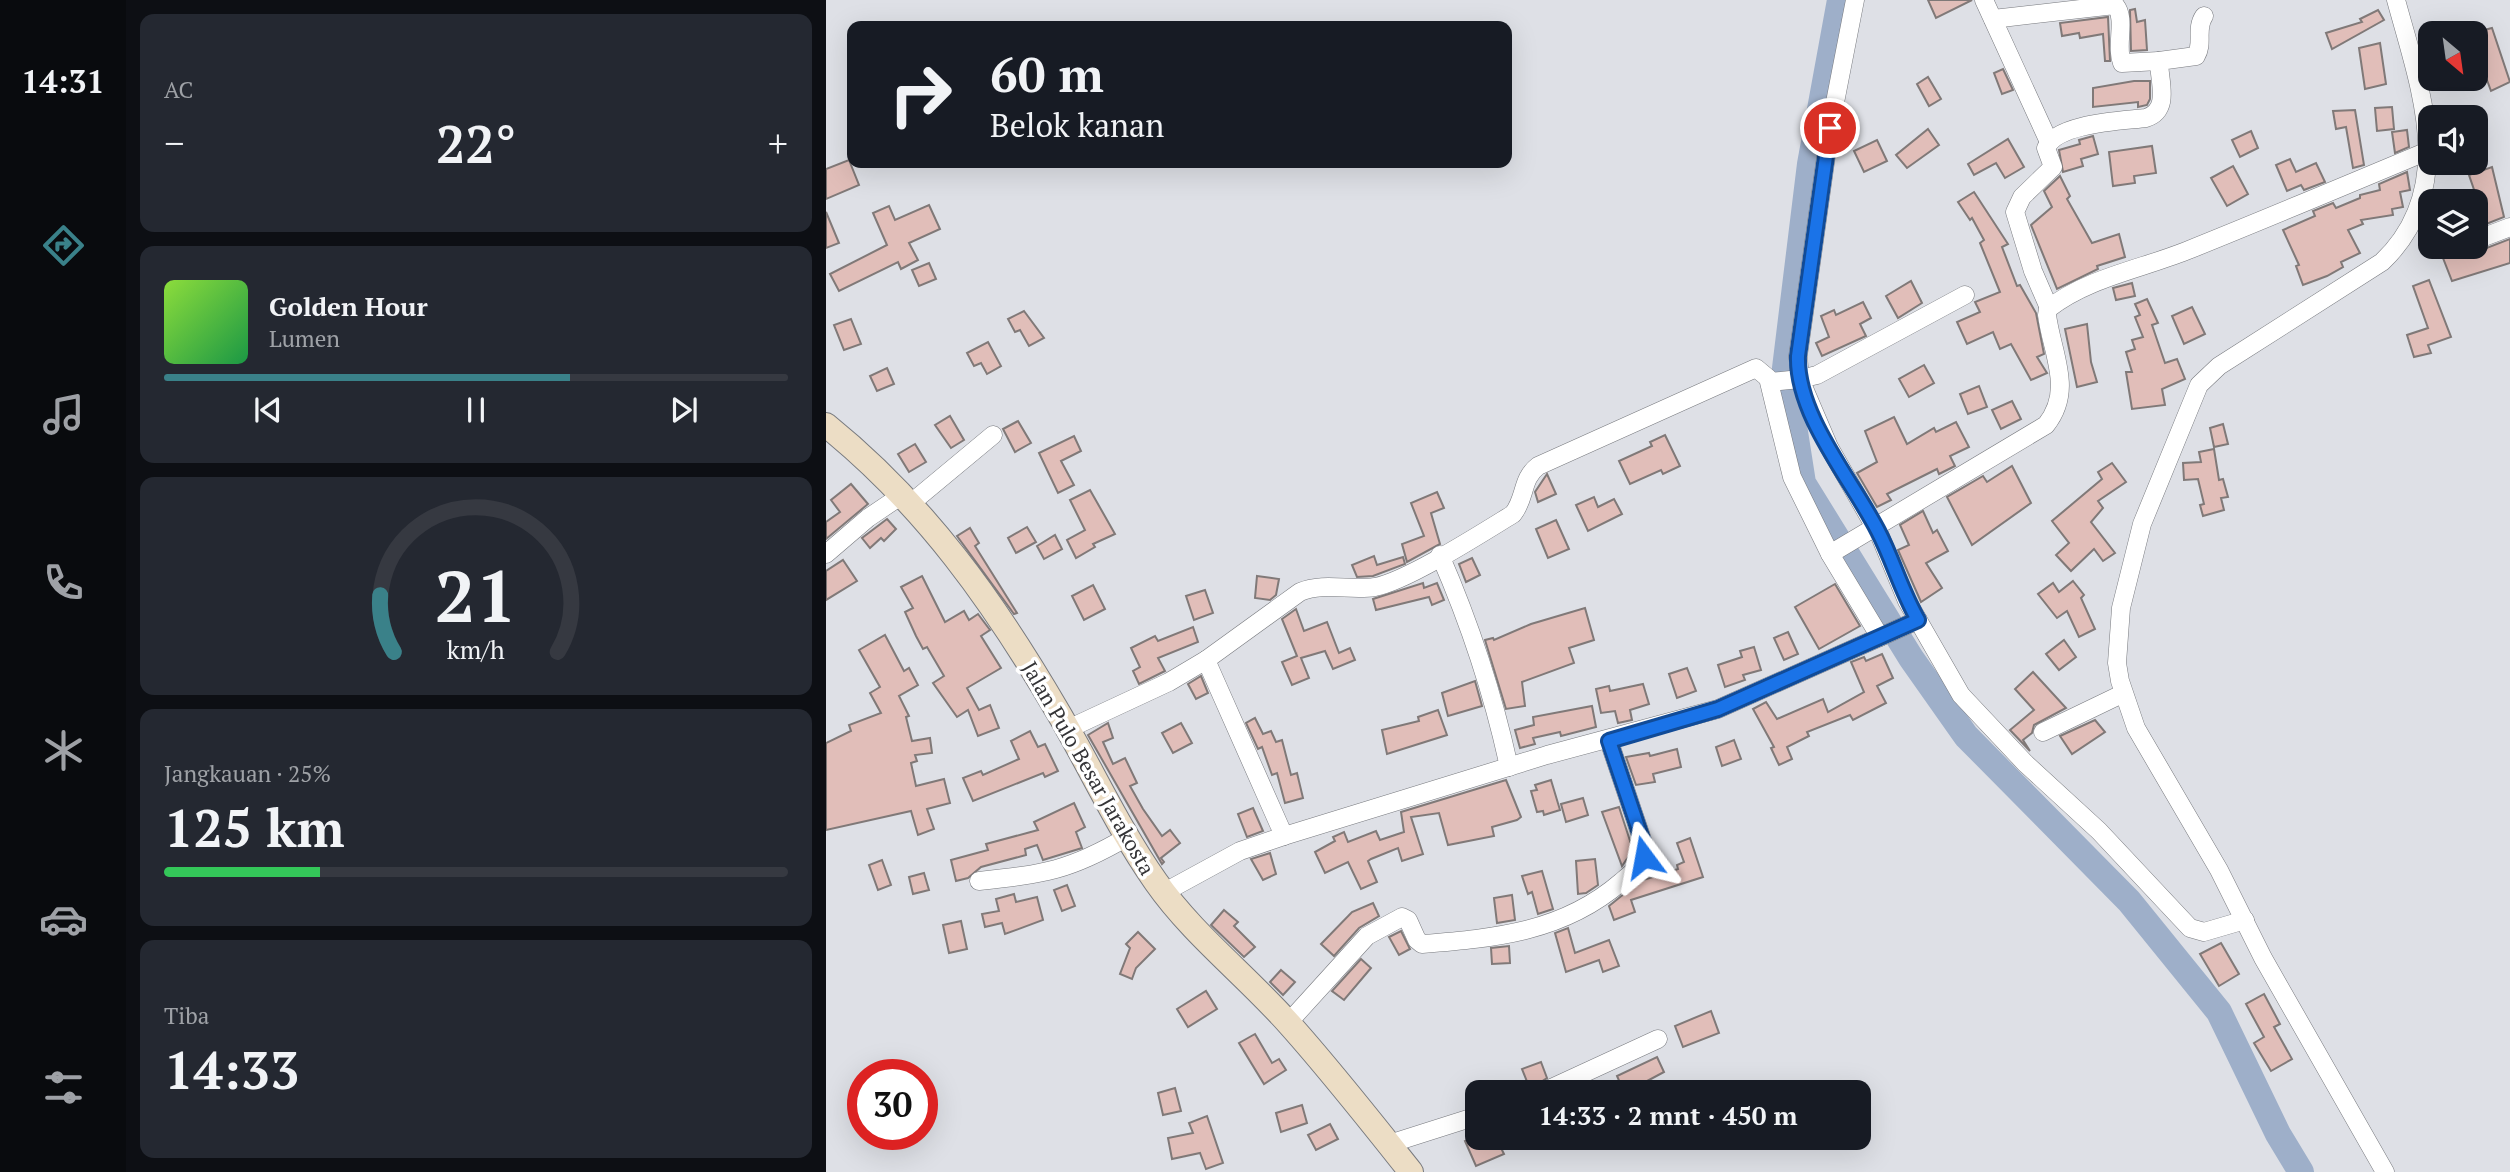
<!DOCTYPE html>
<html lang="id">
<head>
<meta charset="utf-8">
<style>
	:root { --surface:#171b24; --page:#242831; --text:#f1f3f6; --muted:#9ea1a6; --line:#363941; --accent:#3a8189 }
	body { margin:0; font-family:"PT Serif",serif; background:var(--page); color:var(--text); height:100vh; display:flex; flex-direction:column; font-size:26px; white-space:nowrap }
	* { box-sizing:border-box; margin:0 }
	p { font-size:23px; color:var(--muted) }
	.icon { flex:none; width:38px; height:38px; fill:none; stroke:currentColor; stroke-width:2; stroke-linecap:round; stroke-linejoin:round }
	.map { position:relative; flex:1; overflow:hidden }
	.side { display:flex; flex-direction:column; gap:14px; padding:14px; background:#0d0f14; width:700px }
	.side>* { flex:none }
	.banner { position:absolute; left:21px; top:21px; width:665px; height:147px; border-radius:14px; box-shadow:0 7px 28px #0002; background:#171b24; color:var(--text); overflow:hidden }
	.needle { width:46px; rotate:151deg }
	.tools { position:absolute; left:1592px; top:21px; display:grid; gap:14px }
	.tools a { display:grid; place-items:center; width:70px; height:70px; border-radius:14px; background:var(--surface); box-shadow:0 7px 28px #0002; font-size:35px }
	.speed { position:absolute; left:21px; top:1059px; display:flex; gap:14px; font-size:35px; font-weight:700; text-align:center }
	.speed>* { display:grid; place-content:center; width:91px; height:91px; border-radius:50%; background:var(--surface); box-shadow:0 7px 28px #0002; line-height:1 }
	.speed .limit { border:10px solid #d22; background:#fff; color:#111 }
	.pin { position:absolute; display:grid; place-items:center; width:60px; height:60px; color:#fff; margin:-30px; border:4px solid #fff; border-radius:50%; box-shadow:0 2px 7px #0007 }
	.me { position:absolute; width:77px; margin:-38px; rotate:347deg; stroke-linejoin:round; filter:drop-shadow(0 0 5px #0008) }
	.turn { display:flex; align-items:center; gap:24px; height:147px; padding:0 28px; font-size:32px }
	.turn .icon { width:91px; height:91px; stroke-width:2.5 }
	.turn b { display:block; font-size:49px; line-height:60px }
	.big { font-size:52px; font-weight:700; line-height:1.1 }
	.side .card { flex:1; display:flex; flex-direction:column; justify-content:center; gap:10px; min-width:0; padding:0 24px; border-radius:14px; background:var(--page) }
	.side .dial { align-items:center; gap:0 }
	.dial svg { height:182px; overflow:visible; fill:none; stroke:var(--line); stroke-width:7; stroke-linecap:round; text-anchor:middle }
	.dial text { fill:var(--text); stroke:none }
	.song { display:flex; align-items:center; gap:21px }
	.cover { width:84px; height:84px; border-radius:10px; background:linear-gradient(135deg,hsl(90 70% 55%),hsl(140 70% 35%)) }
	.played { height:7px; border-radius:4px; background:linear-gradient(90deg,var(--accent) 65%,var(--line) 65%) }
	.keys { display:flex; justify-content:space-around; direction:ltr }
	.heat { display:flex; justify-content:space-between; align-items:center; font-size:38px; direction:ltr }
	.charge { height:10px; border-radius:5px; background:linear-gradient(90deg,#34c759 25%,var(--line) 0) }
	.trip { position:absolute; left:639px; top:1080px; width:406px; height:70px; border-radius:14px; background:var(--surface); box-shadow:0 7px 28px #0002; font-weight:700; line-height:70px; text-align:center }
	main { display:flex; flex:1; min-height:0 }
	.dock { display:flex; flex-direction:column; width:126px; justify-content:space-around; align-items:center; background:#090b0e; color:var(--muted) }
	.dock .icon { width:49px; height:49px }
	.dock .current { color:var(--accent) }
	.dock b { font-size:32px; color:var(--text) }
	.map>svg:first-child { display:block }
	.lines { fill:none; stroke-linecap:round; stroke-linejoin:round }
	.river { stroke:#9eafc9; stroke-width:26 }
	.building { fill:#e1beb9; stroke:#807978; stroke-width:2 }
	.street-casing { stroke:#77797e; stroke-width:19 }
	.secondary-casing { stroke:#77797e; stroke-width:26 }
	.street { stroke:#fff; stroke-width:18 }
	.secondary { stroke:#ecddc5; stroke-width:24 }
	.route-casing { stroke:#114b97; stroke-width:18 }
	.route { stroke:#1a73e8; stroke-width:12 }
	.labels { text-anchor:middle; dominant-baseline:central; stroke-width:7; stroke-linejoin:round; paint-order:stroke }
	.street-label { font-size:21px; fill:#343437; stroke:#fff }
</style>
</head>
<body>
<main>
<nav class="dock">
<b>14:31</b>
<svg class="icon current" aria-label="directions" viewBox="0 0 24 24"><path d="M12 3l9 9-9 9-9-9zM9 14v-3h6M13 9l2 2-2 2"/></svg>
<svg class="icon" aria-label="music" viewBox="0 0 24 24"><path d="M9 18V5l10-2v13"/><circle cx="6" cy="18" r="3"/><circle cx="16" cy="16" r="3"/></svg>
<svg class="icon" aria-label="phone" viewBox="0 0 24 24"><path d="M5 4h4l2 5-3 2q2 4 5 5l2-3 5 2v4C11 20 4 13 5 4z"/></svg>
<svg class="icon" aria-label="climate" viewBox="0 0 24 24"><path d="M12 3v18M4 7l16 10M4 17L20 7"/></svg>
<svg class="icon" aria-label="car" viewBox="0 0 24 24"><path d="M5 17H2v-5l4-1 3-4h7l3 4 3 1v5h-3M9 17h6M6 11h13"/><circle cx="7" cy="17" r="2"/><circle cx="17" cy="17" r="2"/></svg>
<svg class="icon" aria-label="filters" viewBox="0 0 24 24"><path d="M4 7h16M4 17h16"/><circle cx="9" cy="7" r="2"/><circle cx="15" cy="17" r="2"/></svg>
</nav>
<section class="side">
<div class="card"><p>AC</p>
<div class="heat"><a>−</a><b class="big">22°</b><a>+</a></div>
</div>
<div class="card">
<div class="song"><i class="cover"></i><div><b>Golden Hour</b><p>Lumen</p></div></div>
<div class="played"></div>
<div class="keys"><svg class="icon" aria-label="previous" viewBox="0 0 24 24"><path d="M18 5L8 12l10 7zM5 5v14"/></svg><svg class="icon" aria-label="pause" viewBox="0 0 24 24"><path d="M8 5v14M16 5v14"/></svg><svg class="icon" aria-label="next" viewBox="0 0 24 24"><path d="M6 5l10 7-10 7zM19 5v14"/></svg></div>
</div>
<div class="card dial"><svg viewBox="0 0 100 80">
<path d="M14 69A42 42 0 1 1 86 69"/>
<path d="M14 69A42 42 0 0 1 8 44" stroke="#3a8189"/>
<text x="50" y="56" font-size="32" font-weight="700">21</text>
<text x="50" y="72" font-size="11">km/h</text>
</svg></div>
<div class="card"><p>Jangkauan · 25%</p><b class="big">125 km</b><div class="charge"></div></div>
<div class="card"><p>Tiba</p><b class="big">14:33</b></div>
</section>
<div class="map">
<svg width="1684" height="1172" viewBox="0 0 1684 1172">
	<rect width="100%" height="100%" fill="#dee0e6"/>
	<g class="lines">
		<polyline class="river" points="1014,0 984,164 959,368 977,483 1085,658 1140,736 1303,901 1393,1012 1452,1134 1475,1172"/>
	</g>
	<g class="building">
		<polygon points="1102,0 1146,0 1110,18"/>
		<polygon points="1309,9 1311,22 1319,20 1321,50 1305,51 1304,10"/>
		<polygon points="1552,10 1558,20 1506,49 1500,33 1536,22 1534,19"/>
		<polygon points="1282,17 1284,61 1279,61 1277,34 1254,38 1253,33 1236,36 1234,23"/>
		<polygon points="1666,28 1684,82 1665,91 1650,50 1650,32"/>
		<polygon points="1554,43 1560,84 1539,89 1533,48"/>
		<polygon points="1177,69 1187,90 1176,94 1168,73"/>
		<polygon points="1102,77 1115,99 1103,106 1091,84"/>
		<polygon points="1308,81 1324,81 1324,99 1321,105 1312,107 1312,102 1267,107 1267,88"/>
		<polygon points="1566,107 1568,129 1551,131 1549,108"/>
		<polygon points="1529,110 1538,165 1527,168 1520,127 1510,129 1507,111"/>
		<polygon points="1102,129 1113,145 1081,168 1070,155"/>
		<polygon points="1581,130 1583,147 1569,153 1566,132"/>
		<polygon points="1425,131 1432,148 1414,157 1406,140"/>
		<polygon points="1267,136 1272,154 1255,159 1257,166 1237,172 1233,150 1254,144 1253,140"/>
		<polygon points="1182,139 1198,167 1179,178 1170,163 1148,175 1142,164"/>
		<polygon points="1051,140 1061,161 1038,172 1028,151"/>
		<polygon points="1326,146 1330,173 1308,176 1309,183 1287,186 1283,152"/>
		<polygon points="1464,159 1470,172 1490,163 1499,182 1478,190 1475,185 1461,191 1450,165"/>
		<polygon points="23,160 33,185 0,199 0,169"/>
		<polygon points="1407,166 1422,194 1401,206 1385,178"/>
		<polygon points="1666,167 1678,217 1650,228 1650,208 1654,207 1643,175"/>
		<polygon points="1581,172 1584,190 1574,192 1577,207 1566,209 1567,215 1535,220 1537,224 1522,230 1534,253 1515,262 1517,267 1501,276 1477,285 1470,266 1473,265 1457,230 1489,216 1487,211 1507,203 1510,208 1534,198 1534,195 1554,190 1553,184"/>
		<polygon points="1234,176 1244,196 1241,199 1266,243 1293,234 1299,257 1271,266 1272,269 1231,289 1205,225 1226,207 1218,191"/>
		<polygon points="1148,192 1182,244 1176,247 1191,286 1194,285 1210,313 1218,354 1211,357 1221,373 1205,380 1185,344 1174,349 1167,332 1141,344 1131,322 1154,312 1149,302 1174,292 1154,243 1158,240 1146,218 1144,220 1132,202"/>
		<polygon points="103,205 114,229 83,243 92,260 75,269 72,262 13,291 4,274 61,245 47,213 63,206 69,220"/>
		<polygon points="0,212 13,243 0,248"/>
		<polygon points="1684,239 1684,263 1626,281 1617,258 1642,247 1653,251"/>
		<polygon points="103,263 110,279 93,286 86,270"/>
		<polygon points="1603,280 1625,337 1602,345 1605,353 1588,357 1581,335 1602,328 1587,286"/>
		<polygon points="1085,281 1096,303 1072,318 1060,296"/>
		<polygon points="1306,283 1309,296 1290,300 1287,288"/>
		<polygon points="1321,299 1332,323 1326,325 1339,363 1351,359 1359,379 1336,389 1339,405 1306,409 1300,372 1306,372 1300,352 1309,349 1306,340 1317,337 1309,317 1314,315 1309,304"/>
		<polygon points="1037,302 1045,318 1034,324 1040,336 996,356 990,343 1003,337 995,316 1008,310 1010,315"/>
		<polygon points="1366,307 1379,334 1358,344 1346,316"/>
		<polygon points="198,311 218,338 203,346 194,330 189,332 182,319"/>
		<polygon points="25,319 35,344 18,350 8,325"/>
		<polygon points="1261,324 1265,362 1271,382 1251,387 1239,329"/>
		<polygon points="162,342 175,366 161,374 155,363 148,366 141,353"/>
		<polygon points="1098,365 1108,383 1083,397 1073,379"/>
		<polygon points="61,368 68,384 51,391 44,376"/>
		<polygon points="1153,386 1161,407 1142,414 1134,394"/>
		<polygon points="1186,401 1195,419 1175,429 1166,410"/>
		<polygon points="124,416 138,440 125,448 109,425"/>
		<polygon points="1068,417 1081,444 1108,428 1110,432 1130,422 1143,447 1124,456 1129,466 1113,474 1111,469 1061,494 1065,500 1051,507 1031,473 1051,462 1039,431"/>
		<polygon points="192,421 205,443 189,452 177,429"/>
		<polygon points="1397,424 1402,444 1388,447 1384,428"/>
		<polygon points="839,435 854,466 837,474 835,470 804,484 793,461 826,446 824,442"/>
		<polygon points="248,436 255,451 235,461 248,485 232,493 213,453"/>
		<polygon points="89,444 100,462 83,472 72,454"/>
		<polygon points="1388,449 1393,480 1397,479 1402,497 1395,498 1398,510 1377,516 1374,505 1378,504 1372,479 1358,480 1357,463 1375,462 1373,452"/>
		<polygon points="1286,463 1300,482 1272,501 1277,508 1265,522 1289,553 1277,561 1268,549 1245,571 1230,555 1243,543 1226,521 1276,479 1272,472"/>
		<polygon points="1186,466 1205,503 1146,545 1121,497 1157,476 1161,482"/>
		<polygon points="721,474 730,494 712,502 709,492"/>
		<polygon points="25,484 42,504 0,539 0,522 14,512 5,500"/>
		<polygon points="264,490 289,534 267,544 269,547 250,558 241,540 259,530 244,500"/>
		<polygon points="611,492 618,508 605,513 614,544 581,562 576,544 598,536 585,503"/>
		<polygon points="768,497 772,507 788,499 796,514 762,531 750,505"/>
		<polygon points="1097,511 1107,533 1111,530 1122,551 1100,563 1116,588 1095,602 1072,550 1083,545 1074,525"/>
		<polygon points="61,519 70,529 58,541 55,538 44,548 36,538"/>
		<polygon points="730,520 743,549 722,558 710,529"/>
		<polygon points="201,527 210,542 190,553 182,538"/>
		<polygon points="144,528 153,543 149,546 191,613 188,614 131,536"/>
		<polygon points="229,535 236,549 218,559 211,546"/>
		<polygon points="548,556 551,565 577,557 579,564 547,576 531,577 526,565"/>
		<polygon points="646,558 654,575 640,582 633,564"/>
		<polygon points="17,560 31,581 0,600 0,571"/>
		<polygon points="96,576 119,622 138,611 143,620 152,614 164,630 155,636 175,668 141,688 153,710 164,705 173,728 152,736 142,710 131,717 107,683 118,676 101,647 97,649 90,636 79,612 87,608 75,587"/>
		<polygon points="431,576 453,579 450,595 444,600 429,598"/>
		<polygon points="1247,581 1258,595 1255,598 1269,629 1253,637 1241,611 1231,618 1212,594 1227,583 1233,592"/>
		<polygon points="597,583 598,588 611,583 618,600 606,605 603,597 550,610 547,599"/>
		<polygon points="1009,584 1034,626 993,649 969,607"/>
		<polygon points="267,585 279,609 258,620 246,596"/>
		<polygon points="379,590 387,613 368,620 360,596"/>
		<polygon points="759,608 768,640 743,648 748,663 696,682 699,706 680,709 659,640 667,638 668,640 705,624"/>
		<polygon points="470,609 478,631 501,622 513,653 524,648 529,660 507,669 499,651 475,658 483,678 466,685 456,662 471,656 456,619"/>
		<polygon points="367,627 372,642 332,658 339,671 313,684 307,671 314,667 305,648 329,636 332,641"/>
		<polygon points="962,632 972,654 958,660 948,638"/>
		<polygon points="59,635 78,671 83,668 92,685 73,696 83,716 80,717 86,741 104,738 106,753 89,755 91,761 85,763 90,786 118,779 124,803 101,809 108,829 92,835 85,811 0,830 0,743 25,731 23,725 55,713 44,693 54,687 33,650"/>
		<polygon points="1238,640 1250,657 1233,670 1220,654"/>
		<polygon points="928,647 935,670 917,675 919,680 899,687 892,665 916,657 914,651"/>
		<polygon points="1056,654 1067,678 1051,686 1060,703 1027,720 1024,715 981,732 983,736 961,747 966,759 953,765 945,748 948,747 927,709 940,702 951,719 997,699 1002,712 1038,692 1025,662 1038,657 1040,661"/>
		<polygon points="861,668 870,691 851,698 843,674"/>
		<polygon points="1207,672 1240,708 1208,725 1206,733 1197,740 1204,751 1184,730 1208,710 1189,689"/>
		<polygon points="375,676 382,693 370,699 362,684"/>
		<polygon points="649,681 656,706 622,716 616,693"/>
		<polygon points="817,684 823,704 804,710 806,720 792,723 789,711 775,713 770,689 783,686 784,691"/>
		<polygon points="766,706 770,727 735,736 734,732 707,738 709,744 694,748 689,730 708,725 707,717"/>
		<polygon points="612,710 621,735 561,754 556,730 593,721 592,717"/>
		<polygon points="429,718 437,734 445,731 450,742 456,740 465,775 471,773 477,798 459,803 451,773 446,775 436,747 432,749 420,723"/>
		<polygon points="1269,720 1279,732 1246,754 1234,736"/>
		<polygon points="282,723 287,738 277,742 287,764 299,758 311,783 304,786 317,809 336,836 344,830 354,843 335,858 338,862 336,864 262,735"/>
		<polygon points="355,723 366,743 347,753 336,733"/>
		<polygon points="204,731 212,747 219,744 232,771 219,777 217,773 147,801 137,778 155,771 157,775 193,759 185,741"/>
		<polygon points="908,740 915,759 896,766 890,747"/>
		<polygon points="851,749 855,767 827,774 829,782 810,785 800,757 823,753 824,756"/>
		<polygon points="680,780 695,817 691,820 666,827 668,836 622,845 613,813 585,817 597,854 576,861 572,848 545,859 542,861 551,882 535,889 522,862 499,873 489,852 509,841 507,837 518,832 522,842 550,831 554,840 578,832 575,812"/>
		<polygon points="725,780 734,810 718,815 717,811 711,812 705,791 711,790 709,785"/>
		<polygon points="757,798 762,815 740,822 735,804"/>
		<polygon points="248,803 259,827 250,832 256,848 217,860 211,845 199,849 200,855 155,867 142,878 130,881 125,860 162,850 160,844 212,830 208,822"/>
		<polygon points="793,807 807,850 796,866 776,812"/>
		<polygon points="427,808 437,831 421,837 412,814"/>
		<polygon points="864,838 877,877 805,900 809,912 788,920 783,906 814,881 852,869 851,865 858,862 851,843"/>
		<polygon points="444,853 450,874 437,880 425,859"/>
		<polygon points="769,859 772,885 760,893 752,894 750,861"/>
		<polygon points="56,860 65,885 52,890 43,865"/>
		<polygon points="716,871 727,909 712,914 706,892 702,894 696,876"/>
		<polygon points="98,873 103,890 87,894 83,877"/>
		<polygon points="241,885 249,906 236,911 228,890"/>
		<polygon points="188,894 190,902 211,897 217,920 179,934 176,923 159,927 156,914 173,911 170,899"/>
		<polygon points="686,895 689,920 671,923 668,898"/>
		<polygon points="547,903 553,916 533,928 508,956 495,944 526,912"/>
		<polygon points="398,910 412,922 408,926 429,947 418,957 385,925"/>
		<polygon points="135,921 141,949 123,953 117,925"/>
		<polygon points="742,928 749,953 783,940 793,966 777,972 773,960 740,972 729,933"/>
		<polygon points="575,931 584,949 573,955 563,937"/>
		<polygon points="312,932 329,949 310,968 306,979 294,974 304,948 300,944"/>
		<polygon points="1395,943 1413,974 1393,986 1374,954"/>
		<polygon points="683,946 684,963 666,964 665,948"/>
		<polygon points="535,959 545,968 518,1000 506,991"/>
		<polygon points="455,970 469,982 457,995 444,982"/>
		<polygon points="380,991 391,1009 362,1027 351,1009"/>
		<polygon points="1438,994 1454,1024 1448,1027 1466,1059 1445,1071 1428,1043 1438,1037 1420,1004"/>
		<polygon points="885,1011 893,1033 857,1047 849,1026"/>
		<polygon points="429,1034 446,1063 453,1059 460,1070 438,1084 413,1043"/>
		<polygon points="831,1057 838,1072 808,1088 810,1092 798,1092 791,1076"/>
		<polygon points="715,1062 721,1078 704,1089 696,1069"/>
		<polygon points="349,1088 355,1111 337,1115 332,1093"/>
		<polygon points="476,1105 481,1123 455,1132 450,1113"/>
		<polygon points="381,1116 397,1163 380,1169 374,1153 346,1159 342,1138 367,1133 363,1123"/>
		<polygon points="504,1124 512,1139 490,1150 482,1135"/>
		<polygon points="647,1138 670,1138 678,1154 650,1166 639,1141"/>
	</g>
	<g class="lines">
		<defs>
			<g id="street">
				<polyline points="1029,0 1004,128 972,356 974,379 991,375 1139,295"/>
				<polyline points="1158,0 1223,142"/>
				<path d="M1167,19L1289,5C1301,19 1289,45 1296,63L1333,61"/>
				<polyline points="1650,240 1684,227"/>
				<path d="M1223,308L1207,271L1189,212L1196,197L1227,167L1220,148C1231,123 1295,121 1320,118C1345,110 1333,81 1333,61L1370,56C1378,43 1369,29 1378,16"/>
				<polyline points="944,382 974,379 1003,447 1054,536 1081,601 1135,695 1199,763 1273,831 1364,928 1378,932 1419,920"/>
				<polyline points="84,504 167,435"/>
				<polyline points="0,554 42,518 76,495"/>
				<path d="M1004,554L1220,425C1248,390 1226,354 1221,315L1222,309C1261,278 1315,269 1360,251C1442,218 1523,184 1604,150"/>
				<path d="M614,555C644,624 667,693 683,767"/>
				<polyline points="1054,637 1092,620"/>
				<polyline points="242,729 343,682 380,660 458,836"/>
				<polyline points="1217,732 1296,694"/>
				<path d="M153,881C218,874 243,871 301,837"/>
				<path d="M343,898L342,893L348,887L414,851L458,836L721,755L892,709L1054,637L1004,554L966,477L942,378L930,368L712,466C695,479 700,498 687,514C656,533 581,581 549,587C524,591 498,582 474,592L380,660"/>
				<path d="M462,1023L541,936L576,917L582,920L591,940L596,944C670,938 737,932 795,882C807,872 818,864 819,848L783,741"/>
				<polyline points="717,1092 832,1039"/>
				<polyline points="563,1144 651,1116"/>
				<path d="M1559,1172L1437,958L1393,870L1310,728L1294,681L1291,663L1295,608L1316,524L1373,385L1393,366L1556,262C1633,189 1594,88 1570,0"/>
			</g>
			<path id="secondary" d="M0,425C99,505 168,602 232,712C265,768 292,828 330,882C367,935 421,976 464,1025C506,1072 546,1123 585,1172"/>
		</defs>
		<use href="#street" class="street-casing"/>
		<use href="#secondary" class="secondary-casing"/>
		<use href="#street" class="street"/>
		<use href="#secondary" class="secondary"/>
	</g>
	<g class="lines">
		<defs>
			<path id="route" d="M818,857L819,848L783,741L892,709L1092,620C1075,590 1067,560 1052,531C1026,480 970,415 972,356L1004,128"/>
		</defs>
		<use href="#route" class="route-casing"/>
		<use href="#route" class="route"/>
	</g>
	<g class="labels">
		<g class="street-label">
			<text transform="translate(263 768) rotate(60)">Jalan Pulo Besar Jarakosta</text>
		</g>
	</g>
</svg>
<div class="tools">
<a><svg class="needle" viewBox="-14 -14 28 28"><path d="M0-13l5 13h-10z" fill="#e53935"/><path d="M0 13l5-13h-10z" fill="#9ea1a6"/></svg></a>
<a><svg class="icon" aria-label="sound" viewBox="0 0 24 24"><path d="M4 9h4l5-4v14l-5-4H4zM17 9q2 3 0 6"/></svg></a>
<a><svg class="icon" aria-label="layers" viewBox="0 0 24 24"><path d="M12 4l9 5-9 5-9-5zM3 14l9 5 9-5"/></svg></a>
</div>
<div class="speed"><div class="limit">30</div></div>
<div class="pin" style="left:1004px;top:128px;background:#d93025"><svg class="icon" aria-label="arrive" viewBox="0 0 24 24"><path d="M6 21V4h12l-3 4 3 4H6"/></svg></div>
<svg class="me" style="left:818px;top:857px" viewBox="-20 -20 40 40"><path d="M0-17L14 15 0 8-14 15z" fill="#1a73e8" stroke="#fff" stroke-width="4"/></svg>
<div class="trip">14:33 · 2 mnt · 450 m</div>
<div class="banner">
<div class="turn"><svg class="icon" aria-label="right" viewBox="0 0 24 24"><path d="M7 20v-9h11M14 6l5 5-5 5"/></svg><div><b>60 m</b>Belok kanan</div></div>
</div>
</div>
</main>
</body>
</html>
